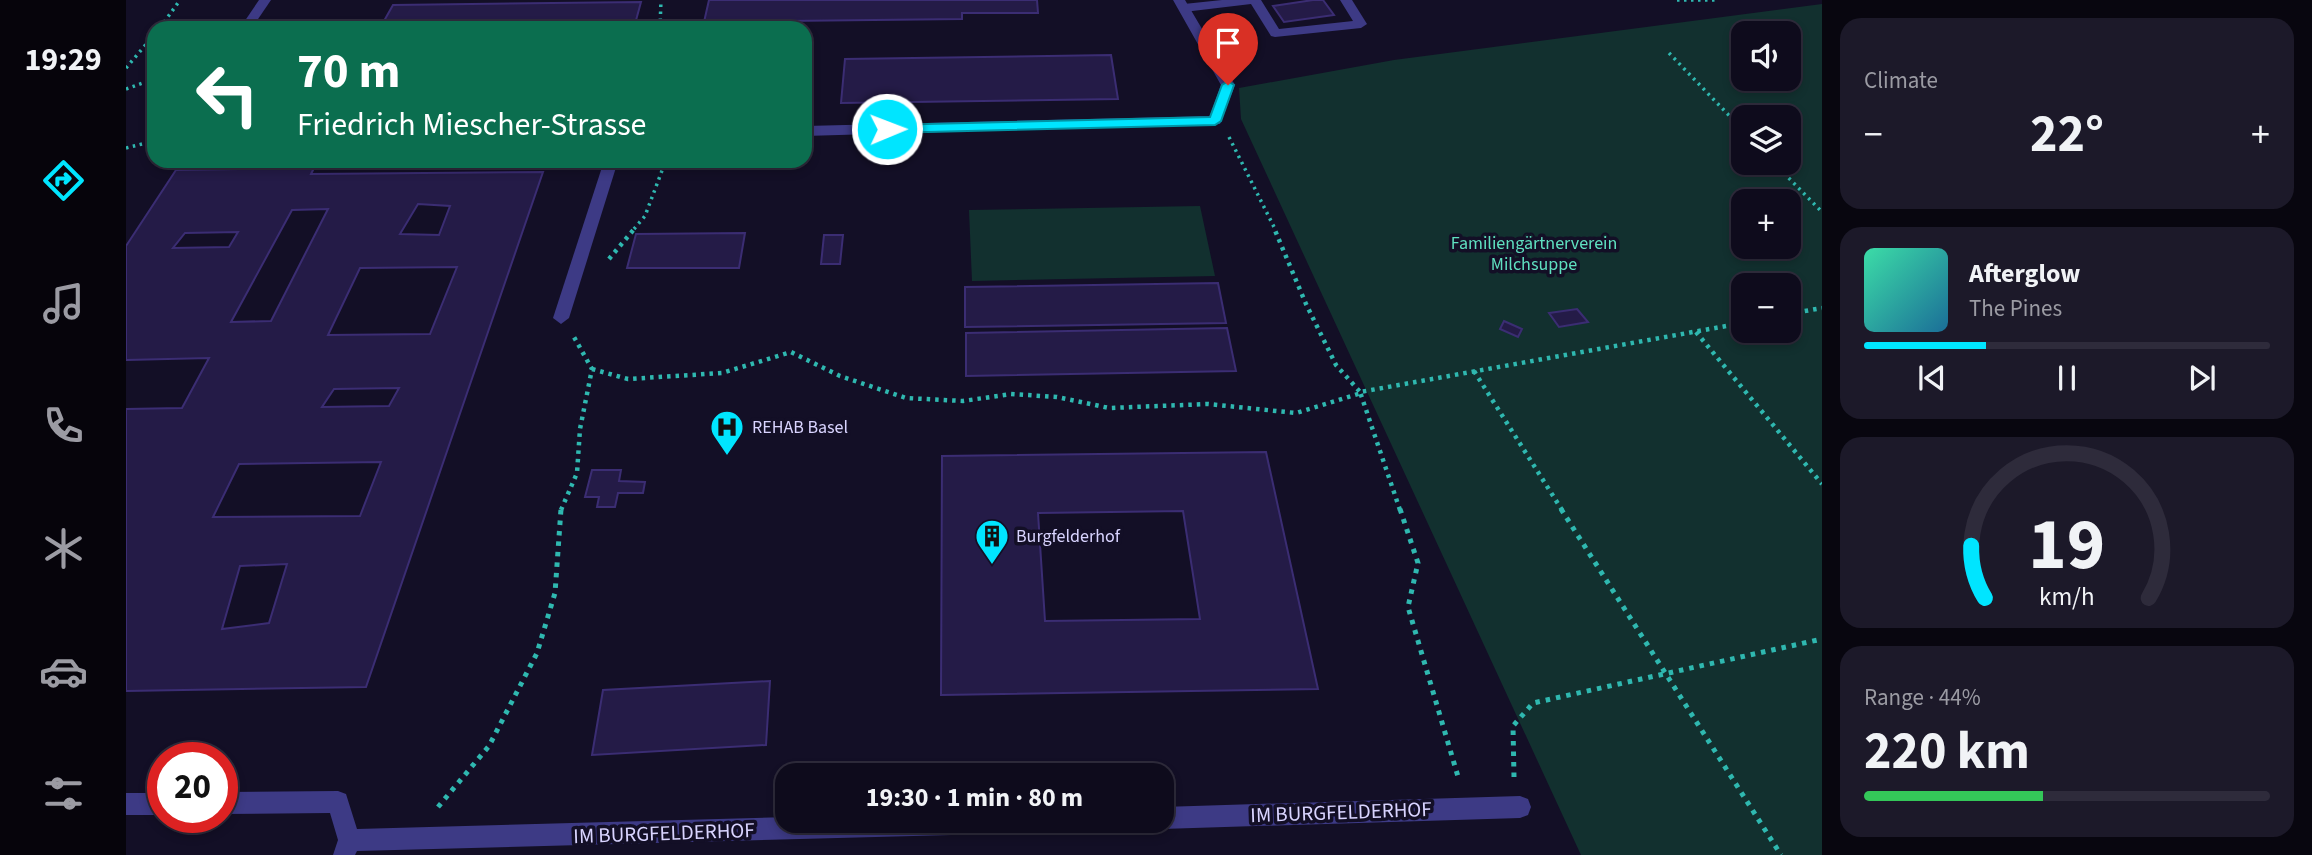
<!DOCTYPE html>
<html lang="en">
<head>
<meta charset="utf-8">
<style>
	:root { --surface:#0e0b1c; --page:#1c1929; --text:#f1f3f6; --muted:#9b9ba3; --line:#2e2b3b; --accent:#00e5ff }
	body { margin:0; font-family:"Source Sans 3",sans-serif; background:var(--page); color:var(--text); height:100vh; display:flex; flex-direction:column; font-size:26px; white-space:nowrap }
	* { box-sizing:border-box; margin:0 }
	p { font-size:23px; color:var(--muted) }
	.icon { flex:none; width:38px; height:38px; fill:none; stroke:currentColor; stroke-width:2; stroke-linecap:round; stroke-linejoin:round }
	.map { position:relative; flex:1; overflow:hidden }
	.drawer { display:flex; flex-direction:column; gap:18px; padding:18px; background:#08060f; width:490px }
	.drawer>* { flex:none }
	.guide { position:absolute; left:21px; top:21px; width:665px; height:147px; border-radius:21px; box-shadow:0 4px 10px #0003,0 0 0 2px var(--line); background:#0b6e4f; color:#fff; overflow:hidden }
	.controls { position:absolute; left:1605px; top:21px; display:grid; gap:14px }
	.controls a { display:grid; place-items:center; width:70px; height:70px; border-radius:14px; background:var(--surface); box-shadow:0 4px 10px #0003,0 0 0 2px var(--line); font-size:35px }
	.speed { position:absolute; left:21px; top:742px; display:flex; gap:14px; font-size:35px; font-weight:700; text-align:center }
	.speed>* { display:grid; place-content:center; width:91px; height:91px; border-radius:50%; background:var(--surface); box-shadow:0 4px 10px #0003,0 0 0 2px var(--line); line-height:1 }
	.speed .limit { border:10px solid #d22; background:#fff; color:#111 }
	.pin { position:absolute; display:grid; place-items:center; width:60px; height:60px; color:#fff; margin:-72px -30px; border-radius:50% 50% 50% 0; rotate:-45deg; box-shadow:0 0 7px #0007 }
	.pin .icon { rotate:45deg }
	.me { position:absolute; width:77px; margin:-38px; rotate:89deg; stroke-linejoin:round; filter:drop-shadow(0 0 5px #0008) }
	.turn { display:flex; align-items:center; gap:24px; height:147px; padding:0 35px; font-size:32px }
	.turn .icon { width:91px; height:91px; stroke-width:2.5 }
	.turn b { display:block; font-size:49px; line-height:60px }
	.big { font-size:52px; font-weight:700; line-height:1.1 }
	.drawer .card { flex:1; display:flex; flex-direction:column; justify-content:center; gap:10px; min-width:0; padding:0 24px; border-radius:21px; background:var(--page) }
	.drawer .dial { align-items:center; gap:0 }
	.dial svg { height:182px; overflow:visible; fill:none; stroke:var(--line); stroke-width:7; stroke-linecap:round; text-anchor:middle }
	.dial text { fill:var(--text); stroke:none }
	.song { display:flex; align-items:center; gap:21px }
	.cover { width:84px; height:84px; border-radius:10px; background:linear-gradient(135deg,hsl(160 70% 55%),hsl(200 70% 35%)) }
	.played { height:7px; border-radius:4px; background:linear-gradient(90deg,var(--accent) 30%,var(--line) 30%) }
	.keys { display:flex; justify-content:space-around; direction:ltr }
	.heat { display:flex; justify-content:space-between; align-items:center; font-size:38px; direction:ltr }
	.charge { height:10px; border-radius:5px; background:linear-gradient(90deg,#34c759 44%,var(--line) 0) }
	.trip { position:absolute; left:649px; top:763px; width:399px; height:70px; border-radius:21px; background:var(--surface); box-shadow:0 4px 10px #0003,0 0 0 2px var(--line); font-weight:700; line-height:70px; text-align:center }
	main { display:flex; flex:1; min-height:0 }
	.dock { display:flex; flex-direction:column; width:126px; justify-content:space-around; align-items:center; background:#06040b; color:var(--muted) }
	.dock .icon { width:49px; height:49px }
	.dock .current { color:var(--accent) }
	.dock b { font-size:32px; color:var(--text) }
	.map>svg:first-child { display:block }
	.green { fill:#12302f; fill-rule:evenodd }
	.building { fill:#241b47; stroke:#3b2d73; stroke-width:2; fill-rule:evenodd }
	.lines { fill:none; stroke-linecap:round; stroke-linejoin:round }
	.path-far2 { stroke:#2fb8b0; stroke-width:3.5; stroke-dasharray:2.5 4.5; stroke-linecap:butt }
	.path-far1 { stroke:#2fb8b0; stroke-width:4.5; stroke-dasharray:3.5 5; stroke-linecap:butt }
	.path { stroke:#2fb8b0; stroke-width:5; stroke-dasharray:4.5 6; stroke-linecap:butt }
	.lane { fill:#3d3a85; fill-rule:evenodd }
	.street { fill:#3d3a85; fill-rule:evenodd }
	.route { fill:#00e5ff; stroke:#0095a6; stroke-width:2 }
	.labels { text-anchor:middle; dominant-baseline:central; stroke-width:7; stroke-linejoin:round; paint-order:stroke }
	.park-label { font-size:18px; fill:#5fe0c0; stroke:#130f26 }
	.poi-label { font-size:18px; fill:#d9d4ff; stroke:#130f26; text-anchor:start }
	.near-street-label { font-size:21px; fill:#d9d4ff; stroke:#130f26 }
</style>
</head>
<body>
<main>
<nav class="dock">
<b>19:29</b>
<svg class="icon current" aria-label="directions" viewBox="0 0 24 24"><path d="M12 3l9 9-9 9-9-9zM9 14v-3h6M13 9l2 2-2 2"/></svg>
<svg class="icon" aria-label="music" viewBox="0 0 24 24"><path d="M9 18V5l10-2v13"/><circle cx="6" cy="18" r="3"/><circle cx="16" cy="16" r="3"/></svg>
<svg class="icon" aria-label="phone" viewBox="0 0 24 24"><path d="M5 4h4l2 5-3 2q2 4 5 5l2-3 5 2v4C11 20 4 13 5 4z"/></svg>
<svg class="icon" aria-label="climate" viewBox="0 0 24 24"><path d="M12 3v18M4 7l16 10M4 17L20 7"/></svg>
<svg class="icon" aria-label="car" viewBox="0 0 24 24"><path d="M5 17H2v-5l4-1 3-4h7l3 4 3 1v5h-3M9 17h6M6 11h13"/><circle cx="7" cy="17" r="2"/><circle cx="17" cy="17" r="2"/></svg>
<svg class="icon" aria-label="filters" viewBox="0 0 24 24"><path d="M4 7h16M4 17h16"/><circle cx="9" cy="7" r="2"/><circle cx="15" cy="17" r="2"/></svg>
</nav>
<div class="map">
<svg width="1696" height="855" viewBox="0 0 1696 855">
	<rect width="100%" height="100%" fill="#130f26"/>
	<g class="green">
		<path d="M1696,4V855H1455L1115,119L1113,88L1268,60ZM1617,33H1662V79H1617ZM1617,117H1662V163H1617ZM1617,201H1662V247H1617ZM1617,285H1662V331H1617Z"/>
		<polygon points="1074,206 1089,276 846,281 843,210"/>
	</g>
	<g class="building">
		<polygon points="583,0 911,0 912,13 836,13 836,19 578,22"/>
		<polygon points="1187,0 1197,0 1208,15 1158,22 1147,6"/>
		<polygon points="515,2 509,24 497,24 495,28 254,28 267,5"/>
		<polygon points="985,55 992,99 715,103 719,59"/>
		<path d="M188,168L185,174L417,172L240,687L0,691V409L56,408L83,358L0,360V246L50,170ZM292,204L324,206L313,235L274,234ZM202,209L145,321L105,322L166,210ZM112,232L103,247L47,248L59,233ZM331,267L304,334L202,335L234,268ZM273,388L263,406L196,407L208,389ZM255,462L234,516L87,517L113,464ZM161,564L143,623L96,629L114,566Z"/>
		<polygon points="619,233 613,268 501,268 510,234"/>
		<polygon points="698,235 717,235 714,264 695,264"/>
		<polygon points="1092,283 1100,323 839,327 839,287"/>
		<polygon points="1451,309 1462,322 1433,327 1423,313"/>
		<polygon points="1378,321 1396,329 1392,337 1374,329"/>
		<polygon points="1101,328 1110,371 840,376 840,333"/>
		<path d="M1140,452L1192,689L815,695L816,456ZM1057,511L1074,619L919,621L912,513Z"/>
		<polygon points="466,470 495,470 493,481 519,482 517,493 492,493 489,507 471,507 473,497 459,497"/>
		<polygon points="644,681 640,745 466,755 477,690"/>
	</g>
	<g class="lines">
		<g class="path-far2">
			<polyline points="1551,0 1593,0"/>
			<polyline points="34,28 54,0"/>
			<polyline points="534,28 535,0"/>
			<polyline points="1543,53 1617,130"/>
			<polyline points="0,68 28,35"/>
			<polyline points="0,89 28,79"/>
			<polyline points="1103,137 1149,229"/>
			<polyline points="0,148 28,141"/>
			<polyline points="1648,163 1696,212"/>
			<polyline points="508,229 519,216 537,168 537,161"/>
		</g>
		<g class="path-far1">
			<polyline points="483,259 509,228"/>
			<polyline points="1662,314 1696,308"/>
			<polyline points="1570,332 1696,484"/>
			<polyline points="466,369 502,379 596,373 665,352 714,376 780,398 837,401 885,394 931,397 983,408 1082,404 1170,413 1235,393 1210,365 1180,304 1148,228"/>
			<polyline points="1348,371 1436,510"/>
			<polyline points="435,510 451,473 454,429 466,369 448,337"/>
			<polyline points="1274,510 1234,392 1617,323"/>
		</g>
		<g class="path">
			<polyline points="1274,509 1292,563 1282,607 1333,780"/>
			<polyline points="1435,509 1655,855"/>
			<polyline points="1388,777 1387,726 1407,703 1696,639"/>
			<polyline points="312,807 363,746 411,653 429,593 435,509"/>
		</g>
		<g class="lane">
			<polygon points="133,0 145,0 126,28 114,28"/>
			<polygon points="1096,0 1135,0 1153,29 1227,21 1214,0 1226,0 1241,24 1235,28 1149,37 1145,36 1125,4 1058,12 1052,8 1058,4"/>
			<polygon points="1089,116 1094,118 1094,124 679,136 679,126"/>
			<polygon points="478,161 492,161 443,318 435,324 427,318"/>
		</g>
		<g class="street">
			<polygon points="1047,0 1059,0 1109,85 1094,124 1084,124 1082,121 1095,85"/>
			<polygon points="212,791 220,794 231,829 662,817 662,821 948,821 945,829 937,832 231,851 229,855 207,855 212,840 204,813 96,814 96,792"/>
			<rect x="0" y="793" width="37" height="22"/>
			<polygon points="1394,796 1402,799 1405,807 1402,815 1394,818 1036,829 1028,826 1026,821 1036,821 1036,807"/>
		</g>
	</g>
	<polygon class="route" points="1102,81 1108,85 1095,121 1089,125 761,133 755,129 761,125 1084,117 1096,85"/>
	<defs>
		<symbol id="hospital-pin" viewBox="-11 -11 22 30"><path d="M0 17L-7.5 6A9.5 9.5 0 1 1 7.5 6Z" fill="#00e5ff" stroke="#130f26"/><path d="M-5-5h3v3.5h4V-5h3V5h-3V1.5h-4V5h-3Z" fill="#111"/></symbol>
		<symbol id="building-pin" viewBox="-11 -11 22 30"><path d="M0 17L-7.5 6A9.5 9.5 0 1 1 7.5 6Z" fill="#00e5ff" stroke="#130f26"/><path d="M-4-6H4V6H1V3H-1V6H-4ZM-2.5-4.3h1.7v1.8h-1.7ZM.8-4.3h1.7v1.8H.8ZM-2.5-1h1.7V.8h-1.7ZM.8-1h1.7V.8H.8Z" fill="#111"/></symbol>
	</defs>
	<g fill-rule="evenodd">
		<use href="#hospital-pin" x="582" y="408" width="38" height="52"/>
		<use href="#building-pin" x="847" y="517" width="38" height="52"/>
	</g>
	<g class="labels">
		<g class="park-label">
			<text x="1408" y="243">Familiengärtnerverein<tspan x="1408" dy="21">Milchsuppe</tspan></text>
		</g>
		<g class="poi-label">
			<text x="626" y="427">REHAB Basel</text>
			<text x="890" y="536">Burgfelderhof</text>
		</g>
		<g class="near-street-label">
			<text transform="translate(1215 812) rotate(-2)">IM BURGFELDERHOF</text>
			<text transform="translate(538 833) rotate(-2)">IM BURGFELDERHOF</text>
		</g>
	</g>
</svg>
<div class="controls">
<a><svg class="icon" aria-label="sound" viewBox="0 0 24 24"><path d="M4 9h4l5-4v14l-5-4H4zM17 9q2 3 0 6"/></svg></a>
<a><svg class="icon" aria-label="layers" viewBox="0 0 24 24"><path d="M12 4l9 5-9 5-9-5zM3 14l9 5 9-5"/></svg></a>
<a>+</a>
<a>−</a>
</div>
<div class="speed"><div class="limit">20</div></div>
<div class="pin" style="left:1102px;top:85px;background:#d93025"><svg class="icon" aria-label="arrive" viewBox="0 0 24 24"><path d="M6 21V4h12l-3 4 3 4H6"/></svg></div>
<svg class="me" style="left:761px;top:129px" viewBox="-20 -20 40 40"><circle r="17" fill="#00e5ff" stroke="#fff" stroke-width="3"/><path d="M0-11L8 9 0 5-8 9z" fill="#fff"/></svg>
<div class="trip">19:30 · 1 min · 80 m</div>
<div class="guide">
<div class="turn"><svg class="icon" aria-label="left" viewBox="0 0 24 24"><path d="M17 20v-9H6M10 6l-5 5 5 5"/></svg><div><b>70 m</b>Friedrich Miescher-Strasse</div></div>
</div>
</div>
<section class="drawer">
<div class="card"><p>Climate</p>
<div class="heat"><a>−</a><b class="big">22°</b><a>+</a></div>
</div>
<div class="card">
<div class="song"><i class="cover"></i><div><b>Afterglow</b><p>The Pines</p></div></div>
<div class="played"></div>
<div class="keys"><svg class="icon" aria-label="previous" viewBox="0 0 24 24"><path d="M18 5L8 12l10 7zM5 5v14"/></svg><svg class="icon" aria-label="pause" viewBox="0 0 24 24"><path d="M8 5v14M16 5v14"/></svg><svg class="icon" aria-label="next" viewBox="0 0 24 24"><path d="M6 5l10 7-10 7zM19 5v14"/></svg></div>
</div>
<div class="card dial"><svg viewBox="0 0 100 80">
<path d="M14 69A42 42 0 1 1 86 69"/>
<path d="M14 69A42 42 0 0 1 8 46" stroke="#00e5ff"/>
<text x="50" y="56" font-size="32" font-weight="700">19</text>
<text x="50" y="72" font-size="11">km/h</text>
</svg></div>
<div class="card"><p>Range · 44%</p><b class="big">220 km</b><div class="charge"></div></div>
</section>
</main>
</body>
</html>
